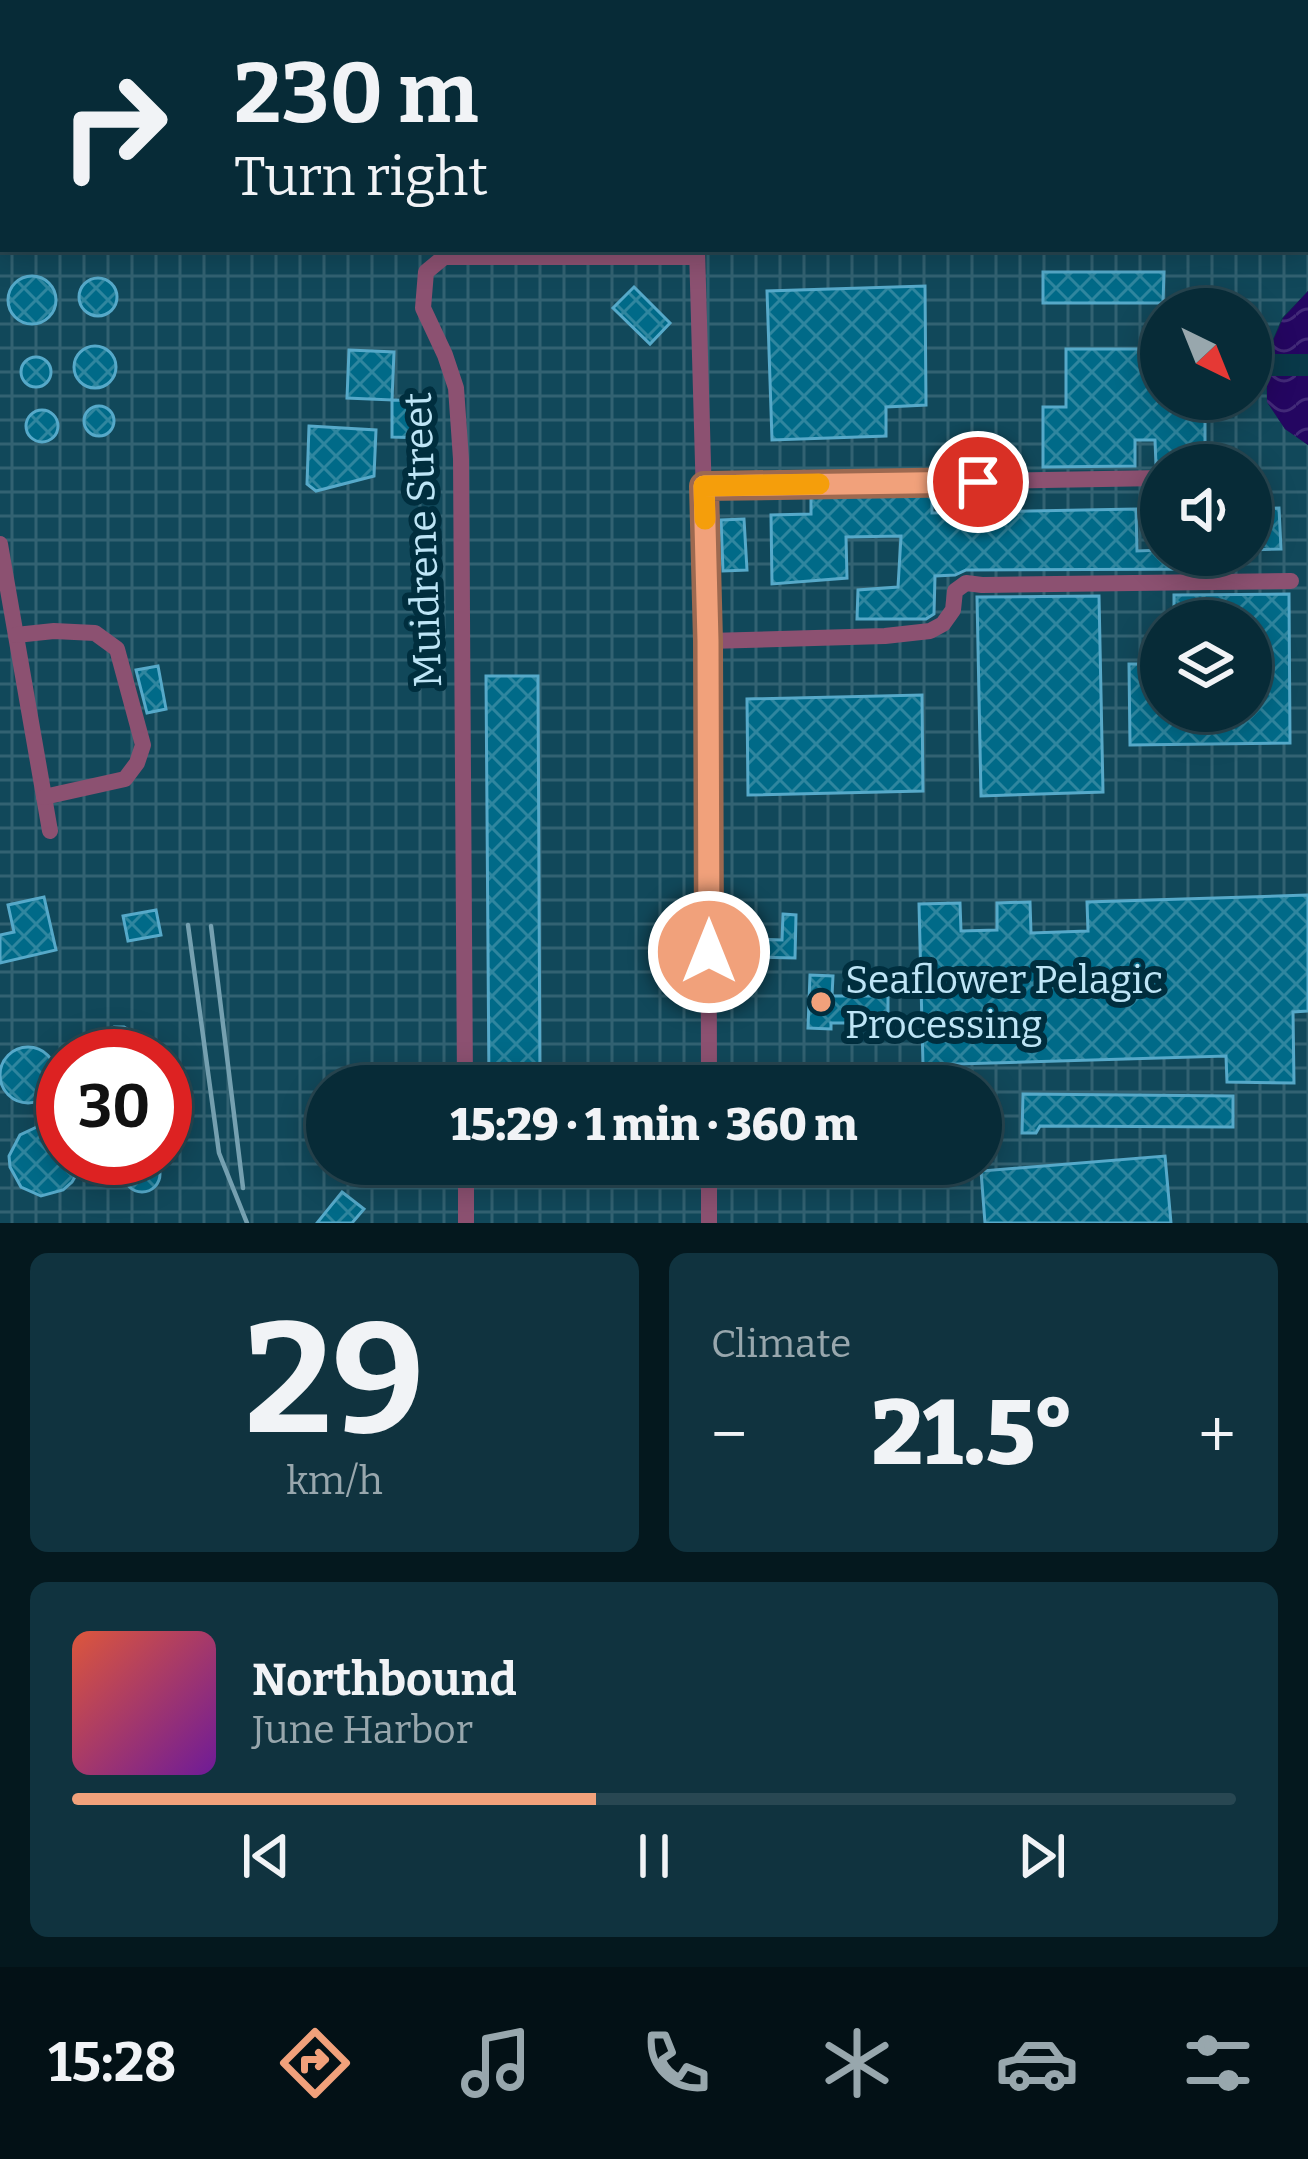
<!DOCTYPE html>
<html lang="en">
<head>
<meta charset="utf-8">
<style>
	:root { --surface:#072b37; --page:#10333f; --text:#f1f3f6; --muted:#98a7ad; --line:#284752; --accent:#f1a17b }
	body { margin:0; font-family:Bitter,serif; background:var(--page); color:var(--text); height:100vh; display:flex; flex-direction:column; font-size:45px; white-space:nowrap }
	* { box-sizing:border-box; margin:0 }
	p { font-size:39px; color:var(--muted) }
	.icon { flex:none; width:66px; height:66px; fill:none; stroke:currentColor; stroke-width:2; stroke-linecap:round; stroke-linejoin:round }
	.map { position:relative; height:1223px; overflow:hidden }
	.panel { display:flex; flex-direction:column; gap:30px; padding:30px; background:#04181e; flex:1 }
	.panel>* { flex:none }
	.hud { position:absolute; left:0px; top:0px; width:1308px; height:252px; box-shadow:0 6px 30px #0003,0 0 0 3px var(--line); background:#072b37; color:var(--text); overflow:hidden }
	.needle { width:78px; rotate:137deg }
	.tools { position:absolute; left:1140px; top:288px; display:grid; gap:24px }
	.tools a { display:grid; place-items:center; width:132px; height:132px; border-radius:50%; background:var(--surface); box-shadow:0 6px 30px #0003,0 0 0 3px var(--line); font-size:60px }
	.speed { position:absolute; left:36px; top:1029px; display:flex; gap:24px; font-size:60px; font-weight:700; text-align:center }
	.speed>* { display:grid; place-content:center; width:156px; height:156px; border-radius:50%; background:var(--surface); box-shadow:0 6px 30px #0003,0 0 0 3px var(--line); line-height:1 }
	.speed .limit { border:18px solid #d22; background:#fff; color:#111 }
	.pin { position:absolute; display:grid; place-items:center; width:102px; height:102px; color:#fff; margin:-51px; border:6px solid #fff; border-radius:50%; box-shadow:0 3px 12px #0007 }
	.me { position:absolute; width:132px; margin:-66px; rotate:0deg; stroke-linejoin:round; filter:drop-shadow(0 0 9px #0008) }
	.turn { display:flex; align-items:center; gap:42px; height:252px; padding:0 36px; font-size:54px }
	.turn .icon { width:156px; height:156px; stroke-width:2.5 }
	.turn b { display:block; font-size:84px; line-height:102px }
	.big { font-size:90px; font-weight:800; line-height:1.1 }
	.panel .widget { flex:1; display:flex; flex-direction:column; justify-content:center; gap:18px; min-width:0; padding:0 42px; border-radius:18px; background:var(--page) }
	.panel .dial { align-items:center; gap:0 }
	.dial b { font-size:156px; line-height:1 }
	.song { display:flex; align-items:center; gap:36px }
	.cover { width:144px; height:144px; border-radius:18px; background:linear-gradient(135deg,hsl(10 70% 55%),hsl(280 70% 35%)) }
	.played { height:12px; border-radius:6px; background:linear-gradient(90deg,var(--accent) 45%,var(--line) 45%) }
	.keys { display:flex; justify-content:space-around; direction:ltr }
	.heat { display:flex; justify-content:space-between; align-items:center; font-size:66px; direction:ltr }
	.panel .tiles { flex:1; display:grid; gap:30px; grid-template-columns:1fr 1fr }
	.widget:last-child { grid-column:span 2 }
	.trip { position:absolute; left:306px; top:1065px; width:696px; height:120px; border-radius:60px; background:var(--surface); box-shadow:0 6px 30px #0003,0 0 0 3px var(--line); font-weight:800; line-height:120px; text-align:center }
	.dock { display:flex; height:192px; justify-content:space-around; align-items:center; background:#031116; color:var(--muted) }
	.dock .icon { width:84px; height:84px }
	.dock .current { color:var(--accent) }
	.dock b { font-size:54px; color:var(--text) }
	.map>svg:first-child { display:block }
	.industrial { fill:url(#industrial-grid); fill-rule:evenodd }
	.water { fill:url(#water-waves) }
	.pier { fill:#093949 }
	.building { fill:url(#building-cross-hatch); stroke:#56a9c9; stroke-width:3 }
	.lines { fill:none; stroke-linecap:round; stroke-linejoin:round }
	.minor { stroke:#8c5171; stroke-width:16 }
	.rail { stroke:#75a0b0; stroke-width:4.5 }
	.route-casing { stroke:#9d6950; stroke-width:30 }
	.route { stroke:#f1a17b; stroke-width:21 }
	.slow { stroke:#f59e0b; stroke-width:21 }
	.poi-dot { fill:#f1a17b; stroke:#002e3e; stroke-width:4.5 }
	.labels { text-anchor:middle; dominant-baseline:central; stroke-width:12; stroke-linejoin:round; paint-order:stroke }
	.street-label { font-size:39px; fill:#bee5f6; stroke:#002e3e }
	.poi-label { font-size:39px; fill:#bee5f6; stroke:#002e3e; text-anchor:start }
</style>
</head>
<body>
<div class="map">
<svg width="1308" height="1223" viewBox="0 0 1308 1223">
	<defs>
		<pattern id="industrial-grid" width="8" height="8" patternUnits="userSpaceOnUse" patternTransform="scale(3)"><rect width="8" height="8" fill="#11485a"/><path d="M0 4h8M4 0v8" fill="none" stroke="#326272"/></pattern>
		<pattern id="water-waves" width="16" height="10" patternUnits="userSpaceOnUse" patternTransform="scale(3)"><rect width="16" height="10" fill="#240661"/><path d="M0 5q4-4 8 0t8 0" fill="none" stroke="#422a78"/></pattern>
		<pattern id="building-cross-hatch" width="8" height="8" patternUnits="userSpaceOnUse" patternTransform="scale(3)"><rect width="8" height="8" fill="#006a88"/><path d="M0 0l8 8M0 8l8-8" fill="none" stroke="#2f869f"/></pattern>
	</defs>
	<rect width="100%" height="100%" fill="#093949"/>
	<path class="industrial" d="M0,0H1308V291L1282,318L1267,353L1266,376L1267,402L1285,429L1308,445V1223H0ZM3,3H1305V249H3ZM1161,309H1251V399H1161ZM1161,465H1251V555H1161ZM1161,621H1251V711H1161ZM63,1056H165V1158H63ZM327,1086H981V1164H327Z"/>
	<polygon class="water" points="1308,291 1308,445 1285,429 1267,402 1267,354 1283,318"/>
	<polygon class="pier" points="1267,354 1308,354 1308,376 1266,376"/>
	<g class="building">
		<polygon points="1043,272 1164,272 1163,303 1043,303"/>
		<circle cx="32" cy="300" r="24"/>
		<circle cx="98" cy="297" r="19"/>
		<polygon points="925,286 926,405 886,407 886,436 772,440 767,291"/>
		<polygon points="634,287 670,323 650,344 613,308"/>
		<circle cx="95" cy="367" r="21"/>
		<polygon points="1066,349 1161,349 1161,399 1205,399 1205,465 1156,465 1155,440 1135,440 1135,466 1043,467 1043,407 1066,407"/>
		<polygon points="349,350 394,352 392,400 347,398"/>
		<circle cx="36" cy="372" r="15"/>
		<polygon points="392,400 428,401 424,438 392,437"/>
		<circle cx="99" cy="421" r="15"/>
		<circle cx="42" cy="426" r="16"/>
		<polygon points="309,426 376,430 374,476 316,491 307,484"/>
		<polygon points="932,495 932,513 1136,509 1137,551 1161,550 1161,555 1233,555 1233,569 966,570 955,575 935,576 934,614 926,619 857,619 858,590 898,587 901,536 846,537 847,578 772,584 771,515 811,514 811,497"/>
		<polygon points="1279,508 1281,549 1251,550 1251,509"/>
		<polygon points="744,519 747,570 723,571 721,520"/>
		<polygon points="1289,594 1290,743 1130,745 1129,664 1161,664 1161,711 1251,711 1251,621 1174,621 1174,595"/>
		<polygon points="1099,596 1103,792 981,796 977,597"/>
		<polygon points="158,666 166,709 147,713 136,670"/>
		<polygon points="486,676 538,676 540,1086 489,1086"/>
		<polygon points="922,695 923,791 748,795 747,699"/>
		<polygon points="1308,895 1308,1011 1293,1012 1294,1083 1227,1082 1226,1056 923,1065 919,904 960,903 961,931 997,930 997,903 1030,902 1031,933 1088,931 1087,902"/>
		<polygon points="44,897 56,950 0,963 0,935 14,932 8,905"/>
		<polygon points="156,910 161,935 128,941 123,916"/>
		<polygon points="783,914 796,915 795,958 750,957 750,939 782,940"/>
		<polygon points="810,975 833,976 832,996 888,996 888,1023 831,1023 831,1029 808,1028"/>
		<polygon points="114,1027 124,1027 140,1037 147,1056 88,1056 98,1035"/>
		<circle cx="28" cy="1075" r="28"/>
		<polygon points="1023,1094 1233,1096 1233,1127 1040,1126 1036,1133 1022,1133"/>
		<polygon points="41,1125 63,1130 63,1158 80,1158 78,1172 72,1182 63,1190 41,1196 21,1187 10,1167 9,1156 20,1135"/>
		<polygon points="1165,1156 1171,1223 985,1223 981,1171"/>
		<circle cx="142" cy="1174" r="18"/>
		<polygon points="342,1192 364,1209 352,1223 317,1223"/>
	</g>
	<g class="lines">
		<g class="minor">
			<polyline points="697,0 697,3"/>
			<polyline points="697,249 708,641 709,1086"/>
			<polyline points="1251,477 1256,477"/>
			<polyline points="704,486 1161,478"/>
			<polyline points="0,544 50,831"/>
			<polyline points="16,635 54,631 95,633 117,649 143,745 137,763 125,779 44,797"/>
			<polyline points="708,641 885,636 930,631 943,624 953,610 955,591 966,583 982,585 1291,581"/>
			<polyline points="465,1086 461,459 456,388 445,355 423,308 426,272 444,257 696,257"/>
			<polyline points="466,1164 466,1223"/>
			<polyline points="709,1164 709,1223"/>
		</g>
		<g class="rail">
			<polyline points="188,925 219,1153 247,1223"/>
			<polyline points="211,926 243,1188"/>
		</g>
	</g>
	<g class="lines">
		<defs>
			<polyline id="route" points="709,952 708,641 704,486 978,482"/>
		</defs>
		<use href="#route" class="route-casing"/>
		<use href="#route" class="route"/>
		<polyline class="slow" points="705,519 704,486 819,484"/>
	</g>
	<circle class="poi-dot" cx="821" cy="1002" r="12"/>
	<g class="labels">
		<g class="street-label">
			<text transform="translate(423 540) rotate(-92)">Muidrene Street</text>
		</g>
		<g class="poi-label">
			<text x="845" y="980">Seaflower Pelagic<tspan x="845" dy="45">Processing</tspan></text>
		</g>
	</g>
</svg>
<div class="tools">
<a><svg class="needle" viewBox="-14 -14 28 28"><path d="M0-13l5 13h-10z" fill="#e53935"/><path d="M0 13l5-13h-10z" fill="#98a7ad"/></svg></a>
<a><svg class="icon" aria-label="sound" viewBox="0 0 24 24"><path d="M4 9h4l5-4v14l-5-4H4zM17 9q2 3 0 6"/></svg></a>
<a><svg class="icon" aria-label="layers" viewBox="0 0 24 24"><path d="M12 4l9 5-9 5-9-5zM3 14l9 5 9-5"/></svg></a>
</div>
<div class="speed"><div class="limit">30</div></div>
<div class="pin" style="left:978px;top:482px;background:#d93025"><svg class="icon" aria-label="arrive" viewBox="0 0 24 24"><path d="M6 21V4h12l-3 4 3 4H6"/></svg></div>
<svg class="me" style="left:709px;top:952px" viewBox="-20 -20 40 40"><circle r="17" fill="#f1a17b" stroke="#fff" stroke-width="3"/><path d="M0-11L8 9 0 5-8 9z" fill="#fff"/></svg>
<div class="trip">15:29 · 1 min · 360 m</div>
<div class="hud">
<div class="turn"><svg class="icon" aria-label="right" viewBox="0 0 24 24"><path d="M7 20v-9h11M14 6l5 5-5 5"/></svg><div><b>230 m</b>Turn right</div></div>
</div>
</div>
<section class="panel">
<div class="tiles">
<div class="widget dial"><b>29</b><p>km/h</p></div>
<div class="widget"><p>Climate</p>
<div class="heat"><a>−</a><b class="big">21.5°</b><a>+</a></div>
</div>
<div class="widget">
<div class="song"><i class="cover"></i><div><b>Northbound</b><p>June Harbor</p></div></div>
<div class="played"></div>
<div class="keys"><svg class="icon" aria-label="previous" viewBox="0 0 24 24"><path d="M18 5L8 12l10 7zM5 5v14"/></svg><svg class="icon" aria-label="pause" viewBox="0 0 24 24"><path d="M8 5v14M16 5v14"/></svg><svg class="icon" aria-label="next" viewBox="0 0 24 24"><path d="M6 5l10 7-10 7zM19 5v14"/></svg></div>
</div>
</div>
</section>
<nav class="dock">
<b>15:28</b>
<svg class="icon current" aria-label="directions" viewBox="0 0 24 24"><path d="M12 3l9 9-9 9-9-9zM9 14v-3h6M13 9l2 2-2 2"/></svg>
<svg class="icon" aria-label="music" viewBox="0 0 24 24"><path d="M9 18V5l10-2v13"/><circle cx="6" cy="18" r="3"/><circle cx="16" cy="16" r="3"/></svg>
<svg class="icon" aria-label="phone" viewBox="0 0 24 24"><path d="M5 4h4l2 5-3 2q2 4 5 5l2-3 5 2v4C11 20 4 13 5 4z"/></svg>
<svg class="icon" aria-label="climate" viewBox="0 0 24 24"><path d="M12 3v18M4 7l16 10M4 17L20 7"/></svg>
<svg class="icon" aria-label="car" viewBox="0 0 24 24"><path d="M5 17H2v-5l4-1 3-4h7l3 4 3 1v5h-3M9 17h6M6 11h13"/><circle cx="7" cy="17" r="2"/><circle cx="17" cy="17" r="2"/></svg>
<svg class="icon" aria-label="filters" viewBox="0 0 24 24"><path d="M4 7h16M4 17h16"/><circle cx="9" cy="7" r="2"/><circle cx="15" cy="17" r="2"/></svg>
</nav>
</body>
</html>
